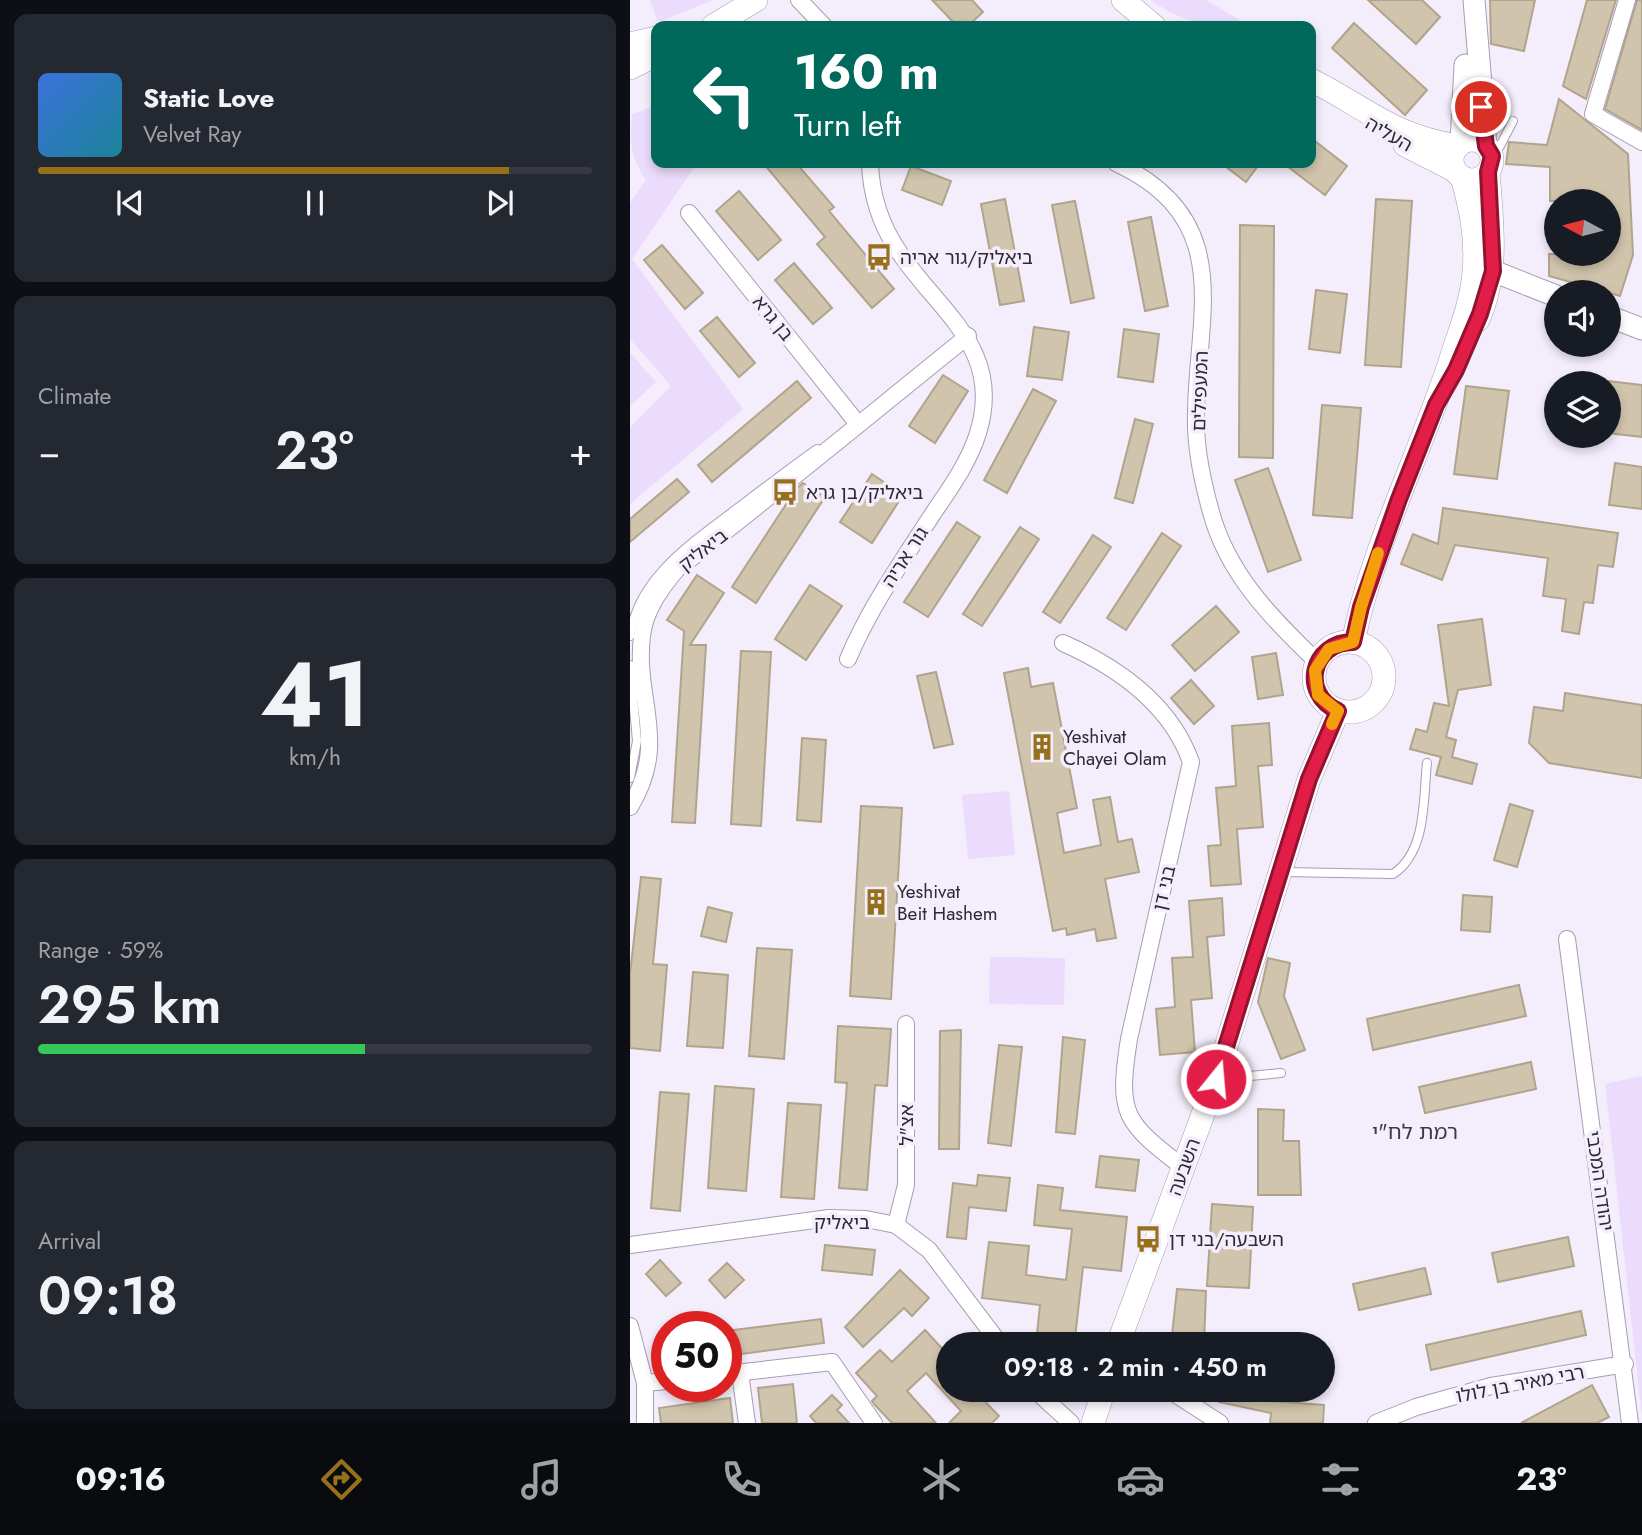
<!DOCTYPE html>
<html lang="en">
<head>
<meta charset="utf-8">
<style>
	:root { --surface:#171b24; --page:#242831; --text:#f1f3f6; --muted:#9ea1a6; --line:#363941; --accent:#96701a }
	body { margin:0; font-family:Jost,"Noto Sans Hebrew",sans-serif; background:var(--page); color:var(--text); height:100vh; display:flex; flex-direction:column; font-size:26px; white-space:nowrap }
	* { box-sizing:border-box; margin:0 }
	p { font-size:23px; color:var(--muted) }
	.icon { flex:none; width:38px; height:38px; fill:none; stroke:currentColor; stroke-width:2; stroke-linecap:round; stroke-linejoin:round }
	.map { position:relative; flex:1; overflow:hidden }
	.side { display:flex; flex-direction:column; gap:14px; padding:14px; background:#0d0f14; width:630px }
	.side>* { flex:none }
	.hud { position:absolute; left:21px; top:21px; width:665px; height:147px; border-radius:14px; box-shadow:0 4px 10px #0003; background:#00695c; color:#fff; overflow:hidden }
	.needle { width:46px; rotate:277deg }
	.controls { position:absolute; left:914px; top:189px; display:grid; gap:14px }
	.controls a { display:grid; place-items:center; width:77px; height:77px; border-radius:50%; background:var(--surface); box-shadow:0 4px 10px #0003; font-size:35px }
	.speed { position:absolute; left:21px; top:1311px; display:flex; gap:14px; font-size:35px; font-weight:700; text-align:center }
	.speed>* { display:grid; place-content:center; width:91px; height:91px; border-radius:50%; background:var(--surface); box-shadow:0 4px 10px #0003; line-height:1 }
	.speed .limit { border:10px solid #d22; background:#fff; color:#111 }
	.pin { position:absolute; display:grid; place-items:center; width:60px; height:60px; color:#fff; margin:-30px; border:4px solid #fff; border-radius:50%; box-shadow:0 2px 7px #0007 }
	.me { position:absolute; width:77px; margin:-38px; rotate:17deg; stroke-linejoin:round; filter:drop-shadow(0 0 5px #0008) }
	.turn { display:flex; align-items:center; gap:24px; height:147px; padding:0 28px; font-size:32px }
	.turn .icon { width:91px; height:91px; stroke-width:2.5 }
	.turn b { display:block; font-size:49px; line-height:60px }
	.big { font-size:52px; font-weight:600; line-height:1.1 }
	.side .widget { flex:1; display:flex; flex-direction:column; justify-content:center; gap:10px; min-width:0; padding:0 24px; border-radius:14px; background:var(--page) }
	.side .dial { align-items:center; gap:0 }
	.dial b { font-size:91px; line-height:1 }
	.song { display:flex; align-items:center; gap:21px }
	.cover { width:84px; height:84px; border-radius:10px; background:linear-gradient(135deg,hsl(220 70% 55%),hsl(190 70% 35%)) }
	.played { height:7px; border-radius:4px; background:linear-gradient(90deg,var(--accent) 85%,var(--line) 85%) }
	.keys { display:flex; justify-content:space-around; direction:ltr }
	.heat { display:flex; justify-content:space-between; align-items:center; font-size:38px; direction:ltr }
	.charge { height:10px; border-radius:5px; background:linear-gradient(90deg,#34c759 59%,var(--line) 0) }
	.trip { position:absolute; left:306px; top:1332px; width:399px; height:70px; border-radius:35px; background:var(--surface); box-shadow:0 4px 10px #0003; font-weight:600; line-height:70px; text-align:center }
	.dock { display:flex; height:112px; justify-content:space-around; align-items:center; background:#090b0e; color:var(--muted) }
	.dock .icon { width:49px; height:49px }
	.dock .on { color:var(--accent) }
	.dock b { font-size:32px; color:var(--text) }
	main { display:flex; flex:1; min-height:0 }
	.map>svg:first-child { display:block }
	.green { fill:#ebdbfc }
	.building { fill:#d1c4ac; stroke:#b1a48c; stroke-width:2 }
	.lines { fill:none; stroke-linecap:round; stroke-linejoin:round }
	.service-casing { stroke:#a89cb4; stroke-width:10 }
	.minor-casing { stroke:#a89cb4; stroke-width:18 }
	.tertiary-casing { stroke:#a89cb4; stroke-width:23 }
	.secondary-casing { stroke:#a89cb4; stroke-width:24 }
	.service { stroke:#fff; stroke-width:8 }
	.minor { stroke:#fff; stroke-width:16 }
	.tertiary { stroke:#fff; stroke-width:21 }
	.secondary { stroke:#fff; stroke-width:23 }
	.route-casing { stroke:#92132f; stroke-width:18 }
	.route { stroke:#e11d48; stroke-width:12 }
	.slow { stroke:#f59e0b; stroke-width:12 }
	.labels { text-anchor:middle; dominant-baseline:central; stroke-width:7; stroke-linejoin:round; paint-order:stroke }
	.street-label { font-size:19px; fill:#2e2a33; stroke:#f4edfc }
	.poi-label { font-size:19px; fill:#2e2a33; stroke:#f4edfc; text-anchor:start }
	.neighbourhood-label { font-size:21px; fill:#40364a; stroke:#f4edfc }
</style>
</head>
<body>
<main>
<section class="side">
<div class="widget">
<div class="song"><i class="cover"></i><div><b>Static Love</b><p>Velvet Ray</p></div></div>
<div class="played"></div>
<div class="keys"><svg class="icon" aria-label="previous" viewBox="0 0 24 24"><path d="M18 5L8 12l10 7zM5 5v14"/></svg><svg class="icon" aria-label="pause" viewBox="0 0 24 24"><path d="M8 5v14M16 5v14"/></svg><svg class="icon" aria-label="next" viewBox="0 0 24 24"><path d="M6 5l10 7-10 7zM19 5v14"/></svg></div>
</div>
<div class="widget"><p>Climate</p>
<div class="heat"><a>−</a><b class="big">23°</b><a>+</a></div>
</div>
<div class="widget dial"><b>41</b><p>km/h</p></div>
<div class="widget"><p>Range · 59%</p><b class="big">295 km</b><div class="charge"></div></div>
<div class="widget"><p>Arrival</p><b class="big">09:18</b></div>
</section>
<div class="map">
<svg width="1012" height="1423" viewBox="0 0 1012 1423">
	<rect width="100%" height="100%" fill="#f4edfc"/>
	<g class="green">
		<polygon points="20,0 83,0 28,22"/>
		<path d="M521,0H576L620,26C579,26 556,25 521,0Z"/>
		<path d="M26,106V163H67L2,259L113,409L0,504V428L41,386L0,339V203L16,180C0,154 0,146 2,114Z"/>
		<polygon points="0,353 26,382 0,406"/>
		<polygon points="379,791 385,855 338,859 332,795"/>
		<polygon points="360,957 435,958 434,1005 359,1004"/>
		<polygon points="1011,1076 1012,1078 1012,1417 975,1084"/>
	</g>
	<g class="building">
		<polygon points="302,0 342,0 353,12 338,26 327,26"/>
		<polygon points="738,0 792,0 810,17 786,44"/>
		<polygon points="860,0 905,0 894,51 861,44"/>
		<polygon points="957,0 986,0 956,99 933,86"/>
		<polygon points="1007,0 1012,0 1012,130 975,109"/>
		<polygon points="724,23 797,90 775,115 702,48"/>
		<polygon points="929,99 998,154 1003,255 990,296 919,276 919,254 978,254 978,201 920,201 920,167 876,164 879,142 917,145"/>
		<polygon points="681,138 717,166 695,195 653,163 681,163"/>
		<polygon points="133,163 166,163 204,207 199,211 264,289 242,308 187,244 195,237"/>
		<polygon points="591,163 630,163 616,182"/>
		<polygon points="281,166 321,181 312,205 272,190"/>
		<polygon points="109,191 151,240 128,260 86,211"/>
		<polygon points="375,199 394,301 370,305 351,204"/>
		<polygon points="746,199 782,201 771,367 735,365"/>
		<polygon points="445,201 464,298 441,303 422,205"/>
		<polygon points="521,217 538,306 515,311 498,222"/>
		<polygon points="610,225 644,226 643,458 609,457"/>
		<polygon points="32,245 73,293 55,309 14,260"/>
		<polygon points="164,263 202,308 183,324 145,280"/>
		<polygon points="686,290 717,294 710,353 679,349"/>
		<polygon points="87,317 125,363 109,377 70,331"/>
		<polygon points="404,327 439,332 432,380 397,376"/>
		<polygon points="494,329 529,334 523,382 488,377"/>
		<polygon points="313,375 338,391 305,443 279,426"/>
		<polygon points="167,381 181,398 82,482 68,465"/>
		<polygon points="978,381 1012,385 1012,437 978,433"/>
		<polygon points="836,386 879,391 867,479 824,474"/>
		<polygon points="403,389 426,401 377,493 354,480"/>
		<polygon points="692,405 731,408 722,518 683,515"/>
		<polygon points="505,419 523,424 503,503 485,498"/>
		<polygon points="985,463 1012,467 1012,509 979,505"/>
		<polygon points="638,468 671,560 638,572 605,480"/>
		<polygon points="242,474 273,495 242,543 210,522"/>
		<polygon points="47,479 59,492 0,542 0,519"/>
		<polygon points="173,483 195,497 126,603 102,587 166,489"/>
		<polygon points="813,508 988,533 983,567 968,565 963,603 954,602 949,634 932,631 936,599 913,596 918,558 825,545 812,580 771,564 783,534 808,544"/>
		<polygon points="327,522 350,537 298,617 274,602"/>
		<polygon points="390,527 409,539 352,626 333,614"/>
		<polygon points="532,533 551,546 496,630 477,618"/>
		<polygon points="463,535 481,547 430,623 413,612"/>
		<polygon points="67,575 94,593 60,645 76,645 65,823 42,822 54,631 37,620"/>
		<polygon points="180,585 212,606 176,660 145,639"/>
		<polygon points="586,606 609,632 565,671 542,645"/>
		<polygon points="852,619 861,685 828,690 816,737 826,740 822,757 847,764 842,784 806,775 811,757 780,749 786,729 797,732 804,703 819,706 808,625"/>
		<polygon points="111,651 141,652 131,826 101,824"/>
		<polygon points="646,653 653,695 628,699 622,657"/>
		<polygon points="398,668 401,687 423,683 447,808 427,813 434,853 471,845 463,800 480,797 488,842 502,839 509,872 475,879 486,938 467,941 465,929 437,935 436,928 423,931 374,673"/>
		<polygon points="306,672 323,744 304,748 287,676"/>
		<polygon points="561,680 584,706 564,724 541,698"/>
		<polygon points="935,693 1012,705 1012,778 919,763 899,743 904,707 933,711"/>
		<polygon points="639,723 642,765 628,766 633,827 607,829 611,884 581,886 578,846 591,845 586,788 606,786 602,726"/>
		<polygon points="172,738 196,740 191,822 167,820"/>
		<polygon points="880,804 903,811 887,867 864,860"/>
		<polygon points="231,806 272,808 261,999 220,996"/>
		<polygon points="11,877 31,879 23,964 37,965 30,1051 0,1048 0,974"/>
		<polygon points="833,895 862,897 860,932 831,930"/>
		<polygon points="592,898 594,935 577,937 582,998 561,1000 565,1052 530,1055 526,1009 545,1007 542,958 563,957 559,901"/>
		<polygon points="78,907 102,913 96,942 71,936"/>
		<polygon points="127,948 162,950 154,1059 119,1056"/>
		<polygon points="638,958 660,963 654,996 675,1050 651,1059 628,1002"/>
		<polygon points="63,972 98,975 93,1048 57,1046"/>
		<polygon points="889,985 896,1016 743,1050 737,1019"/>
		<polygon points="208,1026 261,1029 257,1086 245,1085 237,1190 209,1188 217,1083 205,1082"/>
		<polygon points="331,1030 329,1149 309,1149 310,1031"/>
		<polygon points="433,1037 455,1040 445,1134 426,1132"/>
		<polygon points="369,1045 392,1047 381,1146 358,1143"/>
		<polygon points="901,1062 906,1089 795,1113 789,1087"/>
		<polygon points="85,1086 124,1089 116,1191 78,1188"/>
		<polygon points="30,1092 59,1094 50,1211 21,1208"/>
		<polygon points="158,1103 191,1105 184,1199 151,1197"/>
		<polygon points="628,1109 654,1110 653,1141 669,1141 671,1195 628,1195"/>
		<polygon points="470,1156 509,1160 505,1191 466,1187"/>
		<polygon points="348,1175 380,1178 376,1211 339,1207 336,1239 317,1237 323,1183 347,1186"/>
		<polygon points="408,1185 433,1188 430,1210 497,1217 491,1271 453,1267 445,1338 407,1334 410,1305 352,1298 359,1242 399,1246 396,1275 436,1280 442,1229 404,1225"/>
		<polygon points="582,1204 623,1207 619,1288 577,1286"/>
		<polygon points="938,1237 944,1266 868,1282 862,1253"/>
		<polygon points="195,1245 245,1250 242,1275 192,1270"/>
		<polygon points="30,1260 51,1283 36,1296 16,1274"/>
		<polygon points="97,1263 114,1280 95,1298 79,1280"/>
		<polygon points="795,1268 801,1294 729,1310 723,1284"/>
		<polygon points="270,1270 299,1298 282,1316 274,1308 233,1347 215,1327"/>
		<polygon points="547,1289 576,1291 574,1344 541,1344"/>
		<polygon points="951,1311 956,1335 801,1370 796,1345"/>
		<polygon points="191,1319 194,1343 96,1356 96,1331"/>
		<polygon points="295,1330 318,1355 318,1390 344,1390 369,1416 362,1423 319,1423 331,1411 296,1373 277,1391 306,1423 262,1423 244,1404 242,1401 247,1396 226,1373 250,1350 262,1362"/>
		<polygon points="163,1384 167,1423 132,1423 128,1388"/>
		<polygon points="962,1385 979,1417 967,1423 891,1423"/>
		<polygon points="592,1390 631,1390 628,1400 694,1405 693,1423 640,1423 641,1413 589,1402"/>
		<polygon points="202,1395 212,1405 207,1410 219,1423 186,1423 180,1416"/>
		<polygon points="100,1398 103,1423 31,1423 29,1408"/>
	</g>
	<g class="lines">
		<defs>
			<g id="service">
				<polyline points="860,151 870,146 883,121"/>
				<path d="M0,636C8,576 65,541 109,507C134,488 160,468 187,449"/>
				<polyline points="0,665 7,741 0,778"/>
				<path d="M653,872L763,874C797,852 793,799 797,763"/>
				<polyline points="588,1079 651,1073"/>
			</g>
			<g id="minor">
				<polyline points="169,0 194,26"/>
				<polyline points="997,0 963,114 1012,142"/>
				<path d="M486,163C612,222 563,322 566,428C567,455 574,487 581,512C598,575 642,618 687,662"/>
				<polyline points="59,213 228,424"/>
				<path d="M433,643C487,667 540,703 561,762L499,1039C487,1115 494,1122 554,1168"/>
				<path d="M218,659C240,607 273,560 304,512C321,487 339,462 348,433C374,349 309,312 269,252C250,224 241,196 240,163"/>
				<path d="M0,807C40,741 4,700 12,636C15,610 31,588 47,569C146,493 241,414 338,336"/>
				<polyline points="937,939 1000,1423"/>
				<polyline points="266,1225 276,1185 276,1024"/>
				<polyline points="0,1245 199,1218 236,1219 266,1225 299,1250 370,1344"/>
				<polyline points="0,1326 15,1383 15,1423"/>
				<polyline points="110,1373 117,1423"/>
				<polyline points="96,1374 202,1362 244,1423"/>
				<polyline points="15,1383 37,1381"/>
				<polyline points="405,1390 441,1423"/>
				<polyline points="539,1390 590,1423"/>
				<polyline points="746,1423 786,1407 861,1386 995,1364"/>
			</g>
			<g id="tertiary">
				<polyline points="844,0 856,146"/>
				<polyline points="831,143 835,65"/>
				<polyline points="863,271 926,296"/>
				<polyline points="978,316 1012,329"/>
			</g>
			<g id="secondary">
				<polyline points="493,0 524,26"/>
				<polyline points="83,26 126,0"/>
				<polyline points="0,44 26,38"/>
				<polyline points="0,68 26,55"/>
				<path d="M681,80C737,108 762,136 828,146"/>
				<circle cx="842" cy="160" r="20"/>
				<polyline points="775,145 824,170"/>
				<path d="M848,320C869,272 862,223 858,172"/>
				<path d="M723,642C743,546 788,458 819,365C828,335 842,303 844,272C847,239 841,209 832,177"/>
				<circle cx="719" cy="677" r="35"/>
				<polyline points="488,1344 586,1079 679,779 708,711"/>
				<polyline points="463,1423 474,1390"/>
			</g>
		</defs>
		<use href="#service" class="service-casing"/>
		<use href="#minor" class="minor-casing"/>
		<use href="#tertiary" class="tertiary-casing"/>
		<use href="#secondary" class="secondary-casing"/>
		<use href="#service" class="service"/>
		<use href="#minor" class="minor"/>
		<use href="#tertiary" class="tertiary"/>
		<use href="#secondary" class="secondary"/>
	</g>
	<g class="lines">
		<defs>
			<path id="route" d="M586,1079L679,779L708,711C670,694 681,642 723,642L731,607L769,499L806,405L826,370L850,314L863,271L858,172L862,156L856,146L851,107"/>
		</defs>
		<use href="#route" class="route-casing"/>
		<use href="#route" class="route"/>
		<polyline class="slow" points="702,724 708,711 688,695 685,670 699,649 723,642 731,607 748,553"/>
	</g>
	<defs>
		<symbol id="bus-bare" viewBox="-9 -9 18 18"><path d="M-5-6H5V4H4V6H2V4H-2V6H-4V4H-5ZM-3.5-4V0h7V-4ZM-3.5 1.2v1.5H-2V1.2ZM2 1.2v1.5H3.5V1.2Z" fill="#96701a" stroke="#f4edfc" stroke-width="2.5" paint-order="stroke"/></symbol>
		<symbol id="building-bare" viewBox="-9 -9 18 18"><path d="M-4-6H4V6H1V3H-1V6H-4ZM-2.5-4.3h1.7v1.8h-1.7ZM.8-4.3h1.7v1.8H.8ZM-2.5-1h1.7V.8h-1.7ZM.8-1h1.7V.8H.8Z" fill="#96701a" stroke="#f4edfc" stroke-width="2.5" paint-order="stroke"/></symbol>
	</defs>
	<g fill-rule="evenodd">
		<use href="#bus-bare" x="230" y="238" width="38" height="38"/>
		<use href="#bus-bare" x="136" y="473" width="38" height="38"/>
		<use href="#building-bare" x="393" y="728" width="38" height="38"/>
		<use href="#building-bare" x="227" y="883" width="38" height="38"/>
		<use href="#bus-bare" x="499" y="1220" width="38" height="38"/>
	</g>
	<g class="labels">
		<g class="street-label">
			<text transform="translate(759 134) rotate(30)">העליה</text>
			<text transform="translate(143 318) rotate(51)">בן גרא</text>
			<text transform="translate(570 391) rotate(-88)">המעפילים</text>
			<text transform="translate(73 550) rotate(-38)">ביאליק</text>
			<text transform="translate(275 557) rotate(-57)">גור אריה</text>
			<text transform="translate(534 888) rotate(-77)">בני דן</text>
			<text transform="translate(276 1125) rotate(-90)">אצ"ל</text>
			<text transform="translate(554 1167) rotate(-70)">השבעה</text>
			<text transform="translate(970 1181) rotate(82)">יהודה המכבי</text>
			<text x="212" y="1222">ביאליק</text>
			<text transform="translate(890 1384) rotate(-11)">רבי מאיר בן לולו</text>
		</g>
		<g class="poi-label">
			<text x="270" y="257">ביאליק/גור אריה</text>
			<text x="176" y="492">ביאליק/בן גרא</text>
			<text x="433" y="736">Yeshivat<tspan x="433" dy="22">Chayei Olam</tspan></text>
			<text x="267" y="891">Yeshivat<tspan x="267" dy="22">Beit Hashem</tspan></text>
			<text x="539" y="1239">השבעה/בני דן</text>
		</g>
		<g class="neighbourhood-label">
			<text x="785" y="1132">רמת לח"י</text>
		</g>
	</g>
</svg>
<div class="controls">
<a><svg class="needle" viewBox="-14 -14 28 28"><path d="M0-13l5 13h-10z" fill="#e53935"/><path d="M0 13l5-13h-10z" fill="#9ea1a6"/></svg></a>
<a><svg class="icon" aria-label="sound" viewBox="0 0 24 24"><path d="M4 9h4l5-4v14l-5-4H4zM17 9q2 3 0 6"/></svg></a>
<a><svg class="icon" aria-label="layers" viewBox="0 0 24 24"><path d="M12 4l9 5-9 5-9-5zM3 14l9 5 9-5"/></svg></a>
</div>
<div class="speed"><div class="limit">50</div></div>
<div class="pin" style="left:851px;top:107px;background:#d93025"><svg class="icon" aria-label="arrive" viewBox="0 0 24 24"><path d="M6 21V4h12l-3 4 3 4H6"/></svg></div>
<svg class="me" style="left:586px;top:1079px" viewBox="-20 -20 40 40"><circle r="17" fill="#e11d48" stroke="#fff" stroke-width="3"/><path d="M0-11L8 9 0 5-8 9z" fill="#fff"/></svg>
<div class="trip">09:18 · 2 min · 450 m</div>
<div class="hud">
<div class="turn"><svg class="icon" aria-label="left" viewBox="0 0 24 24"><path d="M17 20v-9H6M10 6l-5 5 5 5"/></svg><div><b>160 m</b>Turn left</div></div>
</div>
</div>
</main>
<nav class="dock">
<b>09:16</b>
<svg class="icon on" aria-label="directions" viewBox="0 0 24 24"><path d="M12 3l9 9-9 9-9-9zM9 14v-3h6M13 9l2 2-2 2"/></svg>
<svg class="icon" aria-label="music" viewBox="0 0 24 24"><path d="M9 18V5l10-2v13"/><circle cx="6" cy="18" r="3"/><circle cx="16" cy="16" r="3"/></svg>
<svg class="icon" aria-label="phone" viewBox="0 0 24 24"><path d="M5 4h4l2 5-3 2q2 4 5 5l2-3 5 2v4C11 20 4 13 5 4z"/></svg>
<svg class="icon" aria-label="climate" viewBox="0 0 24 24"><path d="M12 3v18M4 7l16 10M4 17L20 7"/></svg>
<svg class="icon" aria-label="car" viewBox="0 0 24 24"><path d="M5 17H2v-5l4-1 3-4h7l3 4 3 1v5h-3M9 17h6M6 11h13"/><circle cx="7" cy="17" r="2"/><circle cx="17" cy="17" r="2"/></svg>
<svg class="icon" aria-label="filters" viewBox="0 0 24 24"><path d="M4 7h16M4 17h16"/><circle cx="9" cy="7" r="2"/><circle cx="15" cy="17" r="2"/></svg>
<b>23°</b>
</nav>
</body>
</html>
